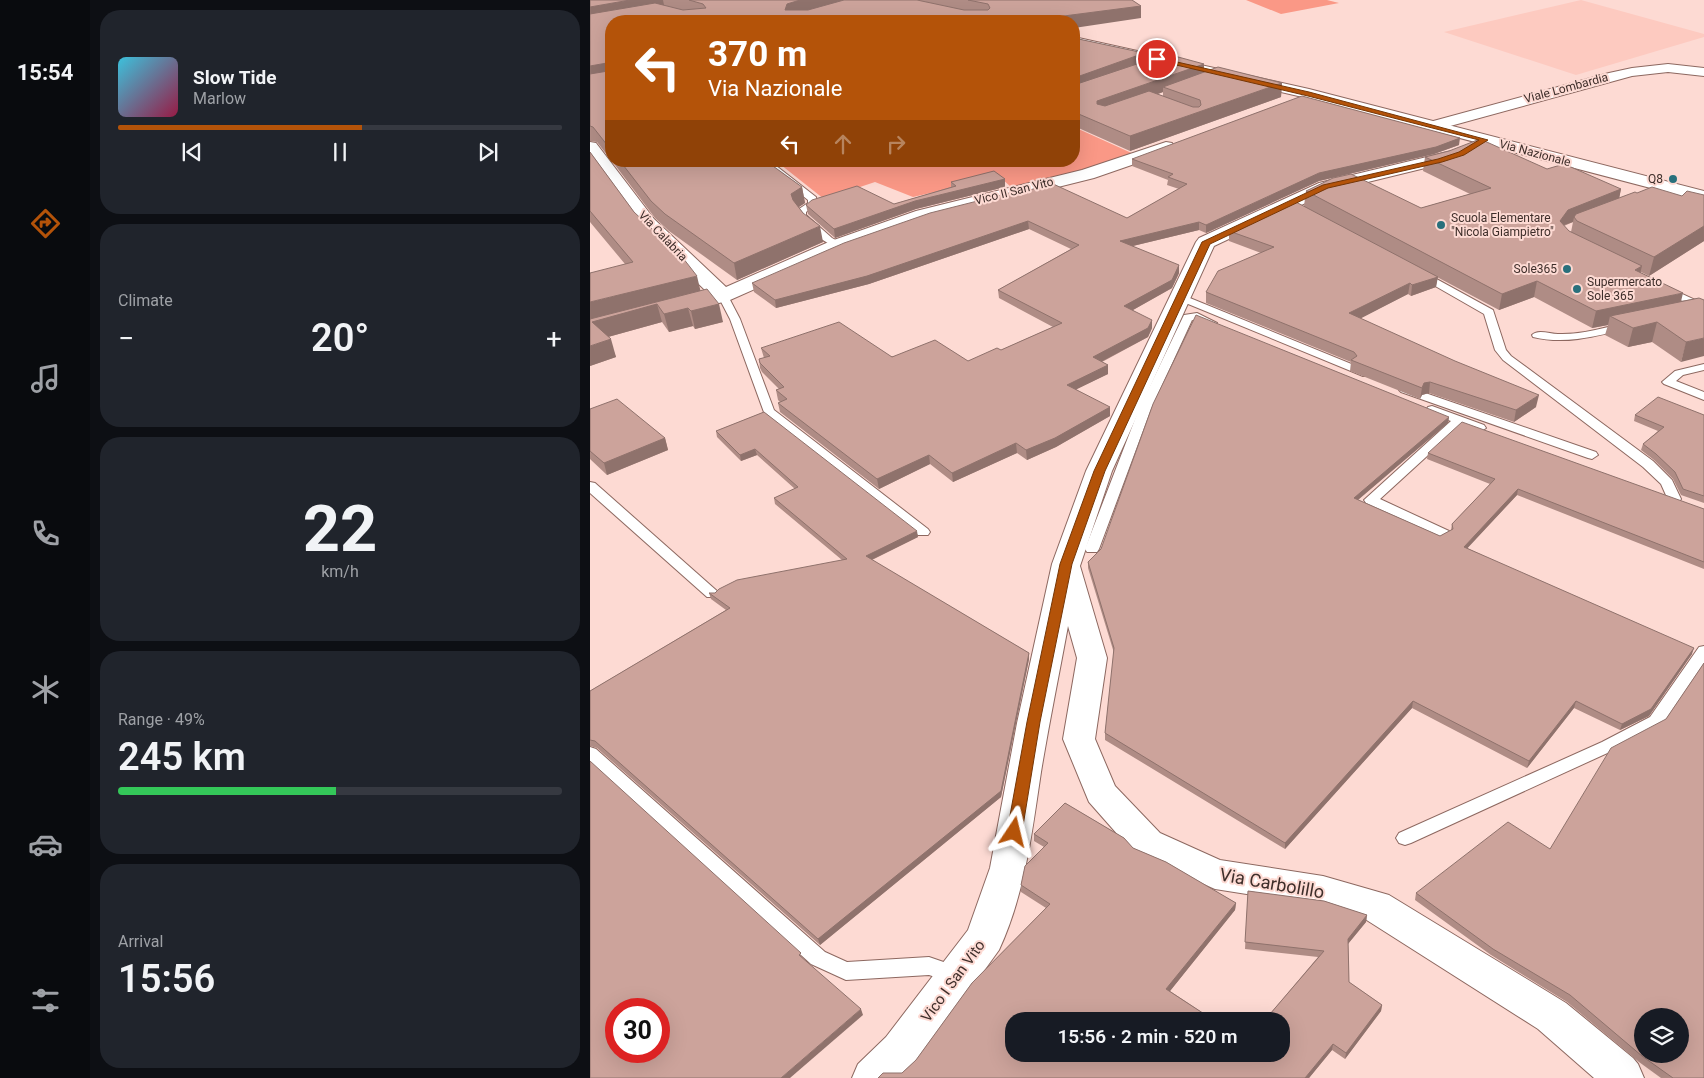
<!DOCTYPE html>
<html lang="en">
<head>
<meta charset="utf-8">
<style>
	:root { --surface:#171b24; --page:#20242c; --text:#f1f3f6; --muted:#9ea1a6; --line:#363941; --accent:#b45309 }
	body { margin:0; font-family:Roboto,sans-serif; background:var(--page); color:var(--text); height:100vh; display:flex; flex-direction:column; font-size:19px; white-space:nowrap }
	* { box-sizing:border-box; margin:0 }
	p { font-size:16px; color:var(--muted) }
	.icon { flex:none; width:28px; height:28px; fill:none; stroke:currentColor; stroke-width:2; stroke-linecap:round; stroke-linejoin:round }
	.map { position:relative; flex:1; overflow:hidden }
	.drawer { display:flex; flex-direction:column; gap:10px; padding:10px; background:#0d0f14; width:500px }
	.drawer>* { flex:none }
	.banner { position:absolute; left:15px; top:15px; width:475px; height:152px; border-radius:20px; box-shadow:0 5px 20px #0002; background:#b45309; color:#fff; overflow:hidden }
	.buttons { position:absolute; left:1044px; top:1008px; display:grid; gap:10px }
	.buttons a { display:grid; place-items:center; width:55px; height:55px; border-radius:50%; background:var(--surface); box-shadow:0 5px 20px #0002; font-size:25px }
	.speed { position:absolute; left:15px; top:998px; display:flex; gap:10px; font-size:25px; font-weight:700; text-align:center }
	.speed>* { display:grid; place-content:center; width:65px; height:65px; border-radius:50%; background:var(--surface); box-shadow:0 5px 20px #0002; line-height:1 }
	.speed .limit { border:8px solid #d22; background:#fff; color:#111 }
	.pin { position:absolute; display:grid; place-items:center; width:42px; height:42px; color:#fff; margin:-21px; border:2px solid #fff; border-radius:50%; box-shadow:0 1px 5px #0007 }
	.me { position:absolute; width:55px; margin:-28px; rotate:10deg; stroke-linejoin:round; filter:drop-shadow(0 0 4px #0008) }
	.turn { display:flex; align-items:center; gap:18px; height:105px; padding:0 20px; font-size:22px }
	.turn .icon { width:65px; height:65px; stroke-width:2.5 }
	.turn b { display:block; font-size:35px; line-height:42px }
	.lanes { display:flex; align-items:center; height:48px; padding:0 20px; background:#0003; justify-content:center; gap:25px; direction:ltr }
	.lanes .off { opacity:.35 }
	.big { font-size:38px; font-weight:600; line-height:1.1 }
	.drawer .card { flex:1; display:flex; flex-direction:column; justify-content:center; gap:8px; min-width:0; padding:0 18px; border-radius:20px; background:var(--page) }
	.drawer .dial { align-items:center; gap:0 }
	.dial b { font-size:65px; line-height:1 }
	.song { display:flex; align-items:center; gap:15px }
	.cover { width:60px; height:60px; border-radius:8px; background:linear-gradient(135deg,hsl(190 70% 55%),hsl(340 70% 35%)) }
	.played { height:5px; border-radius:2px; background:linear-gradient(90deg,var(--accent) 55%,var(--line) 55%) }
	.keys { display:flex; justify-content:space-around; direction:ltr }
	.heat { display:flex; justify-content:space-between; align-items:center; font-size:28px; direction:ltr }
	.charge { height:8px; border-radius:4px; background:linear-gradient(90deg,#34c759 49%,var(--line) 0) }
	.trip { position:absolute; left:415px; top:1012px; width:285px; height:50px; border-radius:20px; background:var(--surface); box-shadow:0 5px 20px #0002; font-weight:600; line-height:50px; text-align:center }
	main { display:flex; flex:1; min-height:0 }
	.menu { display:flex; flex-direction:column; width:90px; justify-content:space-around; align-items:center; background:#090b0e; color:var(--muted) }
	.menu .icon { width:35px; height:35px }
	.menu .current { color:var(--accent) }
	.menu b { font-size:22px; color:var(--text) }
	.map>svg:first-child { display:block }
	.built { fill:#fdcac0 }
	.green { fill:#fa9886 }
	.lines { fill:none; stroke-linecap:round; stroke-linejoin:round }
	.service-casing { stroke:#8d6860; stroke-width:2 }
	.minor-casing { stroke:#8d6860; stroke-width:2 }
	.primary-casing { stroke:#8d6860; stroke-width:2 }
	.service { fill:#fff; fill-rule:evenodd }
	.minor { fill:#fff; fill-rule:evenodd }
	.primary { fill:#fff; fill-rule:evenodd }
	.wall { fill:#af8c85; fill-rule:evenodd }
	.shaded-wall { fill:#8f726c }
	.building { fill:#cca39b; stroke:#8f726c; fill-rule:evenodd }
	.route { fill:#b45309; stroke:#753606 }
	.poi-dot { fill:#29707c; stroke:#fddad3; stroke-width:2 }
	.labels { text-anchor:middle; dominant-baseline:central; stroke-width:4; stroke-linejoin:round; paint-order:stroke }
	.far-street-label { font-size:12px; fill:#3e2e2a; stroke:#fddad3 }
	.far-poi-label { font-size:12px; fill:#3e2e2a; stroke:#fddad3; text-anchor:end }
	.street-label { font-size:15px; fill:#3e2e2a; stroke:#fddad3 }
	.near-street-label { font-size:18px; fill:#3e2e2a; stroke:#fddad3 }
</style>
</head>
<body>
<main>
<nav class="menu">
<b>15:54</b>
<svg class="icon current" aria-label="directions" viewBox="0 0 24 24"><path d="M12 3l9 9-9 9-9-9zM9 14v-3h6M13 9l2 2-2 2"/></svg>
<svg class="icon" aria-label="music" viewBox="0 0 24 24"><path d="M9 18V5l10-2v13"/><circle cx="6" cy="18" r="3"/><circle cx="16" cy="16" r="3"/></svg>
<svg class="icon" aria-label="phone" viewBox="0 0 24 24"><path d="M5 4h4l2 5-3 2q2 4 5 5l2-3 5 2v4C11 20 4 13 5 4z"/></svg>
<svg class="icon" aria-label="climate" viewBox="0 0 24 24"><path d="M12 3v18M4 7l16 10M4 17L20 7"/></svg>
<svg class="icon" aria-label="car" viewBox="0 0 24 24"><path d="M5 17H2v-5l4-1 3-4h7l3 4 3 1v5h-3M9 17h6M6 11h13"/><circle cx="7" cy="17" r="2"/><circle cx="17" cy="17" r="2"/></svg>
<svg class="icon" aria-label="filters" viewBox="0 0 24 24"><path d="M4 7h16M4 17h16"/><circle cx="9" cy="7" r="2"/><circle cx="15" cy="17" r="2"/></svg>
</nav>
<section class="drawer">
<div class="card">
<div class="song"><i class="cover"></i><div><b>Slow Tide</b><p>Marlow</p></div></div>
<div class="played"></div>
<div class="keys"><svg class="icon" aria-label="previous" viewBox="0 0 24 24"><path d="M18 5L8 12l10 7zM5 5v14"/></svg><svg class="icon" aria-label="pause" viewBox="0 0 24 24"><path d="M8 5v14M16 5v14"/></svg><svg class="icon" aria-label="next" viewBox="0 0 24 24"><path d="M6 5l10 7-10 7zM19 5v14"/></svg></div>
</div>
<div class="card"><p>Climate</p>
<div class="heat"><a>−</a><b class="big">20°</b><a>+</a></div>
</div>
<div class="card dial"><b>22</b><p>km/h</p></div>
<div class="card"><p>Range · 49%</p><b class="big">245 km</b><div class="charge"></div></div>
<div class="card"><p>Arrival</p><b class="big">15:56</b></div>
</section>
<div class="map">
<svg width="1114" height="1078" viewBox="0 0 1114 1078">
	<rect width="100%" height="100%" fill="#fddad3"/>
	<polygon class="built" points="991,0 1114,34 1114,37 986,75 854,32"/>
	<g class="green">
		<polygon points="656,0 737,0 749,3 691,14"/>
		<polygon points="484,127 546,155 493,173 422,188 410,177 323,197 285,182 234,199 186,161 484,161"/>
	</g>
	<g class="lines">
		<defs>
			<g id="service">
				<path d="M170,161H180L226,197L227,204L216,212V215L242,238L251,243V247C240,249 206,222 206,211L218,203V200Z"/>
				<polygon points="830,270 903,310 916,350 921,356 1063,461 1082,480 1091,499 1089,502 1079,502 1071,484 1053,467 913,360 905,350 894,314 826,275 825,273"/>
				<polygon points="1077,287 1114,304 1114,311 1073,292 1072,290 1073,288"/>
				<polygon points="133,293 138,296 150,319 184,410 338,529 340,532 338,535 328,535 175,415 140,319 128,296"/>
				<polygon points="590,294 781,372 783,374 781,376 773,376 586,299 585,297 586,295"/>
				<polygon points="607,313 627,323 622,326 602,320 561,409 509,549 507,552 497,552 495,549 549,409 593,317 594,315"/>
				<path d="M1035,323L1040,326L1039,328C1007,336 976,345 943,337L942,335C948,329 960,334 968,334C991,335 1013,328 1035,323Z"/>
				<polygon points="1114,364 1114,370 1093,375 1086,381 1114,392 1114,400 1074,384 1072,382 1085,371"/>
				<polygon points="815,386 1006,452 1008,455 1002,459 998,458 811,392 809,390 811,388"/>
				<polygon points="842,406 894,425 896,428 890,432 871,425 790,499 859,531 861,534 859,537 854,538 776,503 774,500 861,421 838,413 836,410 838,407"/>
				<polygon points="0,482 5,483 127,591 129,594 127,597 117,597 0,493"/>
				<polygon points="1114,646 1114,663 1072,725 1024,750 821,843 815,845 809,843 806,838 809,833 1012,742 1060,717 1109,647"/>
				<polygon points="0,747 6,749 235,952 257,962 339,957 371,968 374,974 371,980 364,983 339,975 256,980 221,964 0,763"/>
			</g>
			<g id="minor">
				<polygon points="1078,64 1114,68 1114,76 1078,72 1042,76 842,131 836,129 834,126 836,123 1019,73 1042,68"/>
				<polygon points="0,142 6,143 64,219 136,287 241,241 326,211 492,170 576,142 582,143 584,147 582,151 504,178 340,219 255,249 140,300 89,314 81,313 78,308 81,303 118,293 50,227 0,159"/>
				<path d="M870,149L876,150L879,154L876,158L741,191L624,246L522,471L490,566L517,658L505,739L525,786L570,833L630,860L733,876L799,895L976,1003L1043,1058L1048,1064L1054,1078H1004L948,1029L775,919L733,906L625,889L544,853L499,802L473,739L487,658L478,626C469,675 459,723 451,772C442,832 435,894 409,950L326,1065L312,1078H262L268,1064L296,1037L378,930L400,868L427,723L462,564L496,471L606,242L609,238L729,183Z"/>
			</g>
			<polygon id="primary" points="484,37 719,89 1114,191 1114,202 717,98 484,45"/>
		</defs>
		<use href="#service" class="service-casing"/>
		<use href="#minor" class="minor-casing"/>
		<use href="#primary" class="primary-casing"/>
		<use href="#service" class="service"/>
		<use href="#minor" class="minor"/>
		<use href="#primary" class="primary"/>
	</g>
	<g class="wall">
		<polygon points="0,0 542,0 551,6 551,18 21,21 21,160 7,142 0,141"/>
		<path d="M484,38L554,53L560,51V60L614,64V72L692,83L691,97L540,151L484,126ZM573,92V96L568,94Z"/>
		<polygon points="869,145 844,154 729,181 616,233 609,230 543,246 589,273 582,288 543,310 562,328 558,337 512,362 518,365 518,374 486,389 520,416 466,447 437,460 427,453 363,482 340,464 289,489 190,412 188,403 190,402 188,400 186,390 189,389 172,372 170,368 169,359 174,358 171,348 378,361 411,350 463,327 409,298 408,290 481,249 439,229 279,284 186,308 164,292 162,283 434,192 537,218 589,189 577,185 578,180 542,166 542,159"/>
		<polygon points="0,152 44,212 110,291 133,322 105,329 103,326 79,332 72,322 18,337 26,357 0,366 35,264 0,222"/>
		<path d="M835,157L957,169L1031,189L1029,198L1047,193L1092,196L1114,195V241L1059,276L1051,272V273L1091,301L1109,298L1091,362L1062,342L1038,347L1015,335L1018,325L1002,328L944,297L909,310L847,277L846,287L821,296L818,294L770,318L946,407L924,422L839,393L832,395L830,399L760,371L761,362L616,303V292L671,253L639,241V231L714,206L716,191L831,208L880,194L833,171ZM983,222L981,232L979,231L974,226Z"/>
		<polygon points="22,161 176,161 212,187 215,203 209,207 233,242 147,280 79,231 65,218"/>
		<polygon points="415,179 415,187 326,209 245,238 218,214 216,205 304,204 361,187 361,182"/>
		<polygon points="0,409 75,438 78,450 17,475 0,459"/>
		<polygon points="174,412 328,537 282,560 439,653 439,659 411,797 230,945 7,748 0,746 0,691 136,610 121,599 119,593 125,593 252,560 185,504 184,498 205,489 167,455 151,461 127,437 126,431"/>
		<polygon points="1045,415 1114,415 1114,503 1091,495 1083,479 1064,460 1051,450 1053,444 1068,431 1044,421"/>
		<polygon points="859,417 858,423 768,500 850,536 861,530 862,524 900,484 837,459 838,453 1114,509 1114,569 927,495 877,548 1102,654 1059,716 1030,730 984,708 937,768 822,708 695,849 515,740 515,733 524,653 498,568 498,562"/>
		<polygon points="1076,719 1114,1078 1071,1078 1049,1062 977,1002 901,955 825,900 826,893 960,849"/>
		<polygon points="475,803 534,838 543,848 576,862 646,903 645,910 580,991 625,1021 424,1021 424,1054 691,1054 691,1021 674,1021 728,957 655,949 658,891 734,901 777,915 776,922 758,944 759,982 792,1005 791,1011 755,1059 742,1050 719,1078 288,1078 293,1073 312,1073 326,1060 382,983 456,908 431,892 431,885 435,866 454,847 444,841 444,834"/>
	</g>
	<g class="shaded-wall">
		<polygon points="40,0 73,0 74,5 0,20 0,7"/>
		<polygon points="210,0 257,0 197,21 195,10 197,4"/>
		<polygon points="551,6 551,18 484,28 484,21 435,21"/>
		<polygon points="560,51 560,65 484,92 484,78"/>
		<polygon points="17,63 21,77 0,81 0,66"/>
		<polygon points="614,64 614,78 573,87 573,92 507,115 507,101"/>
		<polygon points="692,83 691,97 540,151 540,136"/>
		<polygon points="870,138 869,145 844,154 729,181 616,233 616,225 729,173"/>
		<polygon points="415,179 415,187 326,209 245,238 244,229 325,201"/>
		<polygon points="212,187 215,203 204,210 201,194"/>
		<polygon points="1031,189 1028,204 984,217 983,222 974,225 967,236 970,221 978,210"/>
		<polygon points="438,221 439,229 279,284 186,308 185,300"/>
		<polygon points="609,222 609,230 530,249 530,241"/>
		<polygon points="230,226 233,242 147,280 144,263"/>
		<polygon points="1114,226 1114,241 1059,276 1064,257"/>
		<polygon points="589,265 589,273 582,288 534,315 534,306"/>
		<polygon points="1052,266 1048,282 1045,270"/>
		<polygon points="107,276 111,293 67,304 72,322 7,340 0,321 0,302"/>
		<polygon points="848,277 846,287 821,296 822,285"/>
		<polygon points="947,281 944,297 909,310 912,294"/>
		<polygon points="820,283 818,294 758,325 759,313"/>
		<polygon points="1093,293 1089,310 1020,316 1018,325 1002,328 1006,311"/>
		<polygon points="129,304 133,322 105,329 101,311"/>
		<polygon points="98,308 103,326 79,332 74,314"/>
		<polygon points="562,320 562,328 558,337 503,366 503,357"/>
		<polygon points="1067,322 1062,342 1038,347 1043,328"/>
		<polygon points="1114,338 1114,356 1091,362 1096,342"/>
		<polygon points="21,339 26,357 0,366 0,346"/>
		<polygon points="518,365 518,374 477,394 477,385"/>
		<polygon points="840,382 839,393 832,395 830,399 832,388 834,383"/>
		<polygon points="949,395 946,407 924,422 926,410"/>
		<polygon points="520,407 520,416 466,447 437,460 436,450"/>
		<polygon points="859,417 858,423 763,504 764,498"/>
		<polygon points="75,438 78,450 17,475 14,463"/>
		<polygon points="426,443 427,453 363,482 362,473"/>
		<polygon points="165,449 167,455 151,461 150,455"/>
		<polygon points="339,455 340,464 289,489 287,479"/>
		<polygon points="928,489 927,495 873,553 874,547"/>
		<polygon points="327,531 328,537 277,562 276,556"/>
		<polygon points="1104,648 1102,654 1059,716 1030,730 1032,724"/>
		<polygon points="439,653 439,659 411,797 230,945 228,939"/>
		<polygon points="823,701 822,708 695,849 695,843"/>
		<polygon points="986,701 984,708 937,768 939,761"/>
		<polygon points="646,903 645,910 576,996 576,989"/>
		<polygon points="777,915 776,922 757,945 758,939"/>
		<polygon points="792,1005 791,1011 755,1059 756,1053"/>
		<polygon points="271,1009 273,1015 200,1078 191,1078"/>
		<polygon points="743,1044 742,1050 719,1078 715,1078"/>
	</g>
	<g class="building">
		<polygon points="0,0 40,0 0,7"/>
		<polygon points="99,0 210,0 197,4 195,10 218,10 254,0 327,0 374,10 398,10 400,8 398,4 378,0 542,0 551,6 435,21 21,21 21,35 18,34 21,36 21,150 3,127 0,126 0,74 18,71 19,65 17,63 0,66 0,14 65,3 93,10 116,8 113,4"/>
		<polygon points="484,38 554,53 560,51 484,78"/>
		<polygon points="577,54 614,64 507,101 507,104 515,106 559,91 603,107 609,107 611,105 610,100 573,87 628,67 692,83 540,136 484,112 484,85"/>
		<polygon points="712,96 870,138 846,147 729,173 616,225 609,222 530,241 589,265 582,280 534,306 562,320 558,328 503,357 518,365 477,385 520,407 465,438 436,450 426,443 362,473 339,455 287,479 188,403 197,399 186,390 194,387 170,363 169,359 180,356 171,348 249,322 302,357 345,340 378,361 407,348 411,350 472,323 408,290 489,245 438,221 277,276 185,300 162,283 254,243 340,213 431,190 434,192 461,183 537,218 597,184 578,177 583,174 542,159"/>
		<polygon points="890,139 957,169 974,164 1031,189 978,210 970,221 979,231 1052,266 1045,270 1093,293 1006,311 947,281 912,294 716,191 743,178 761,174 831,208 901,188 835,157 859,151"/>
		<polygon points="0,152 44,212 93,258 107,276 0,302 0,273 43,262 0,211"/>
		<polygon points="30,161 176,161 212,187 201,194 203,200 213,213 230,226 144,263 75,214 61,201"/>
		<polygon points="404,171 415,179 325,201 244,229 216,205 222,200 267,186 304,204 366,186 361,182"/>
		<polygon points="1062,187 1092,196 1097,191 1114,195 1114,226 1064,257 987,221 984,217 986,214 1045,192 1047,193"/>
		<polygon points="704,201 848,277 822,285 820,283 759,313 865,361 949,395 926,410 840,382 834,383 832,388 761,360 767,356 764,352 616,292 628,271 684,247 639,231"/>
		<polygon points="117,289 129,304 101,311 98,308 74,314 67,304 2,322 21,339 0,346 0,319"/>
		<polygon points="1109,298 1114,300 1114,338 1096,342 1067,322 1043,328 1020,316"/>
		<polygon points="606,315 859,417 764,498 850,536 863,529 862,524 905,479 838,453 872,422 1114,509 1114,562 928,489 874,547 1104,648 1061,709 1032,724 986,701 939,761 823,701 695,843 515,733 524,648 498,562 511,549 563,404"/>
		<polygon points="1068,397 1114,415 1114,496 1093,489 1085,472 1066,454 1053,444 1074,427 1045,415"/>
		<polygon points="27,399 75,438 14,463 0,451 0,409"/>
		<polygon points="174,412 327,531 276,556 439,653 411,791 228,939 5,741 0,740 0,691 140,608 119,593 125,593 129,589 147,580 257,559 184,498 208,487 165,449 150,455 126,431"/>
		<path d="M1114,663V1078H1083L1052,1056L980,995L903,949L826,893L918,822L960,849L1021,748L1076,719ZM1052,1016H1090V1054H1052Z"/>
		<path d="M0,761L211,953L209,955L271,1009L191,1078H0ZM26,1009H69V1051H26Z"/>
		<polygon points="475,803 534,838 543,848 576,862 646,903 576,989 625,1021 424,1021 424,1054 691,1054 691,1021 674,1021 734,951 655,942 658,891 734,901 777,915 758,939 759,982 792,1005 756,1053 743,1044 715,1078 288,1078 293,1073 312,1073 326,1060 382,983 460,904 431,885 435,866 458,843 444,834"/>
	</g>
	<polygon class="route" points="565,57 719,92 898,140 874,155 852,162 738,188 620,244 515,471 482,564 450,722 432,832 429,836 424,837 419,836 417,832 437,722 470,564 504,471 612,242 733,185 848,159 869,152 889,140 718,96 565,60"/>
	<g class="poi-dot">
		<circle cx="1083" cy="179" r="5"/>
		<circle cx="851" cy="225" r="5"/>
		<circle cx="977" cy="269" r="5"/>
		<circle cx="987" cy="289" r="5"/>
	</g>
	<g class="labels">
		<g class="far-street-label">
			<text transform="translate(976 88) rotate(-15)">Viale Lombardia</text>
			<text transform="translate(945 153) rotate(15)">Via Nazionale</text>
			<text transform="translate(424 191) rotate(-14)">Vico II San Vito</text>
			<text transform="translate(73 236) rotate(46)">Via Calabria</text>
		</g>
		<g class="far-poi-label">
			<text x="1073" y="179">Q8</text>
			<text x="861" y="218" text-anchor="start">Scuola Elementare<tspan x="861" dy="14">"Nicola Giampietro"</tspan></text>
			<text x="967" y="269">Sole365</text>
			<text x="997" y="282" text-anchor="start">Supermercato<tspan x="997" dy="14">Sole 365</tspan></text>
		</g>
		<g class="street-label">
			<text transform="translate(363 981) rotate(-54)">Vico I San Vito</text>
		</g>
		<g class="near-street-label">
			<text transform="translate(682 883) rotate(10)">Via Carbolillo</text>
		</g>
	</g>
</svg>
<div class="buttons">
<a><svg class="icon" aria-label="layers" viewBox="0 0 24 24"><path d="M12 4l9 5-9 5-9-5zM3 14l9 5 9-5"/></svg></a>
</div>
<div class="speed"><div class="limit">30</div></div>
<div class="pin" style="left:567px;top:59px;background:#d93025"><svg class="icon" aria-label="arrive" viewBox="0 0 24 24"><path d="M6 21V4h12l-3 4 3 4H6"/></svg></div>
<svg class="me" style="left:424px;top:832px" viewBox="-20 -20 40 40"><path d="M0-17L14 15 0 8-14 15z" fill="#b45309" stroke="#fff" stroke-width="4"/></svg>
<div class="trip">15:56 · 2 min · 520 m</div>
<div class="banner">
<div class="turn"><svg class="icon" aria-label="left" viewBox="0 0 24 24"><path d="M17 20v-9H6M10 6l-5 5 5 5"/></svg><div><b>370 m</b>Via Nazionale</div></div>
<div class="lanes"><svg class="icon" aria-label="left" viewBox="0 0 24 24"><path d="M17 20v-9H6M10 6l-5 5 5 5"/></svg><svg class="icon off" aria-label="ahead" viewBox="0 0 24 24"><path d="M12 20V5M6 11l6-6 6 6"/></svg><svg class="icon off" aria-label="right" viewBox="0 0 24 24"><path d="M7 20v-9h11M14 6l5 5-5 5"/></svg></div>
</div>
</div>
</main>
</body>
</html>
